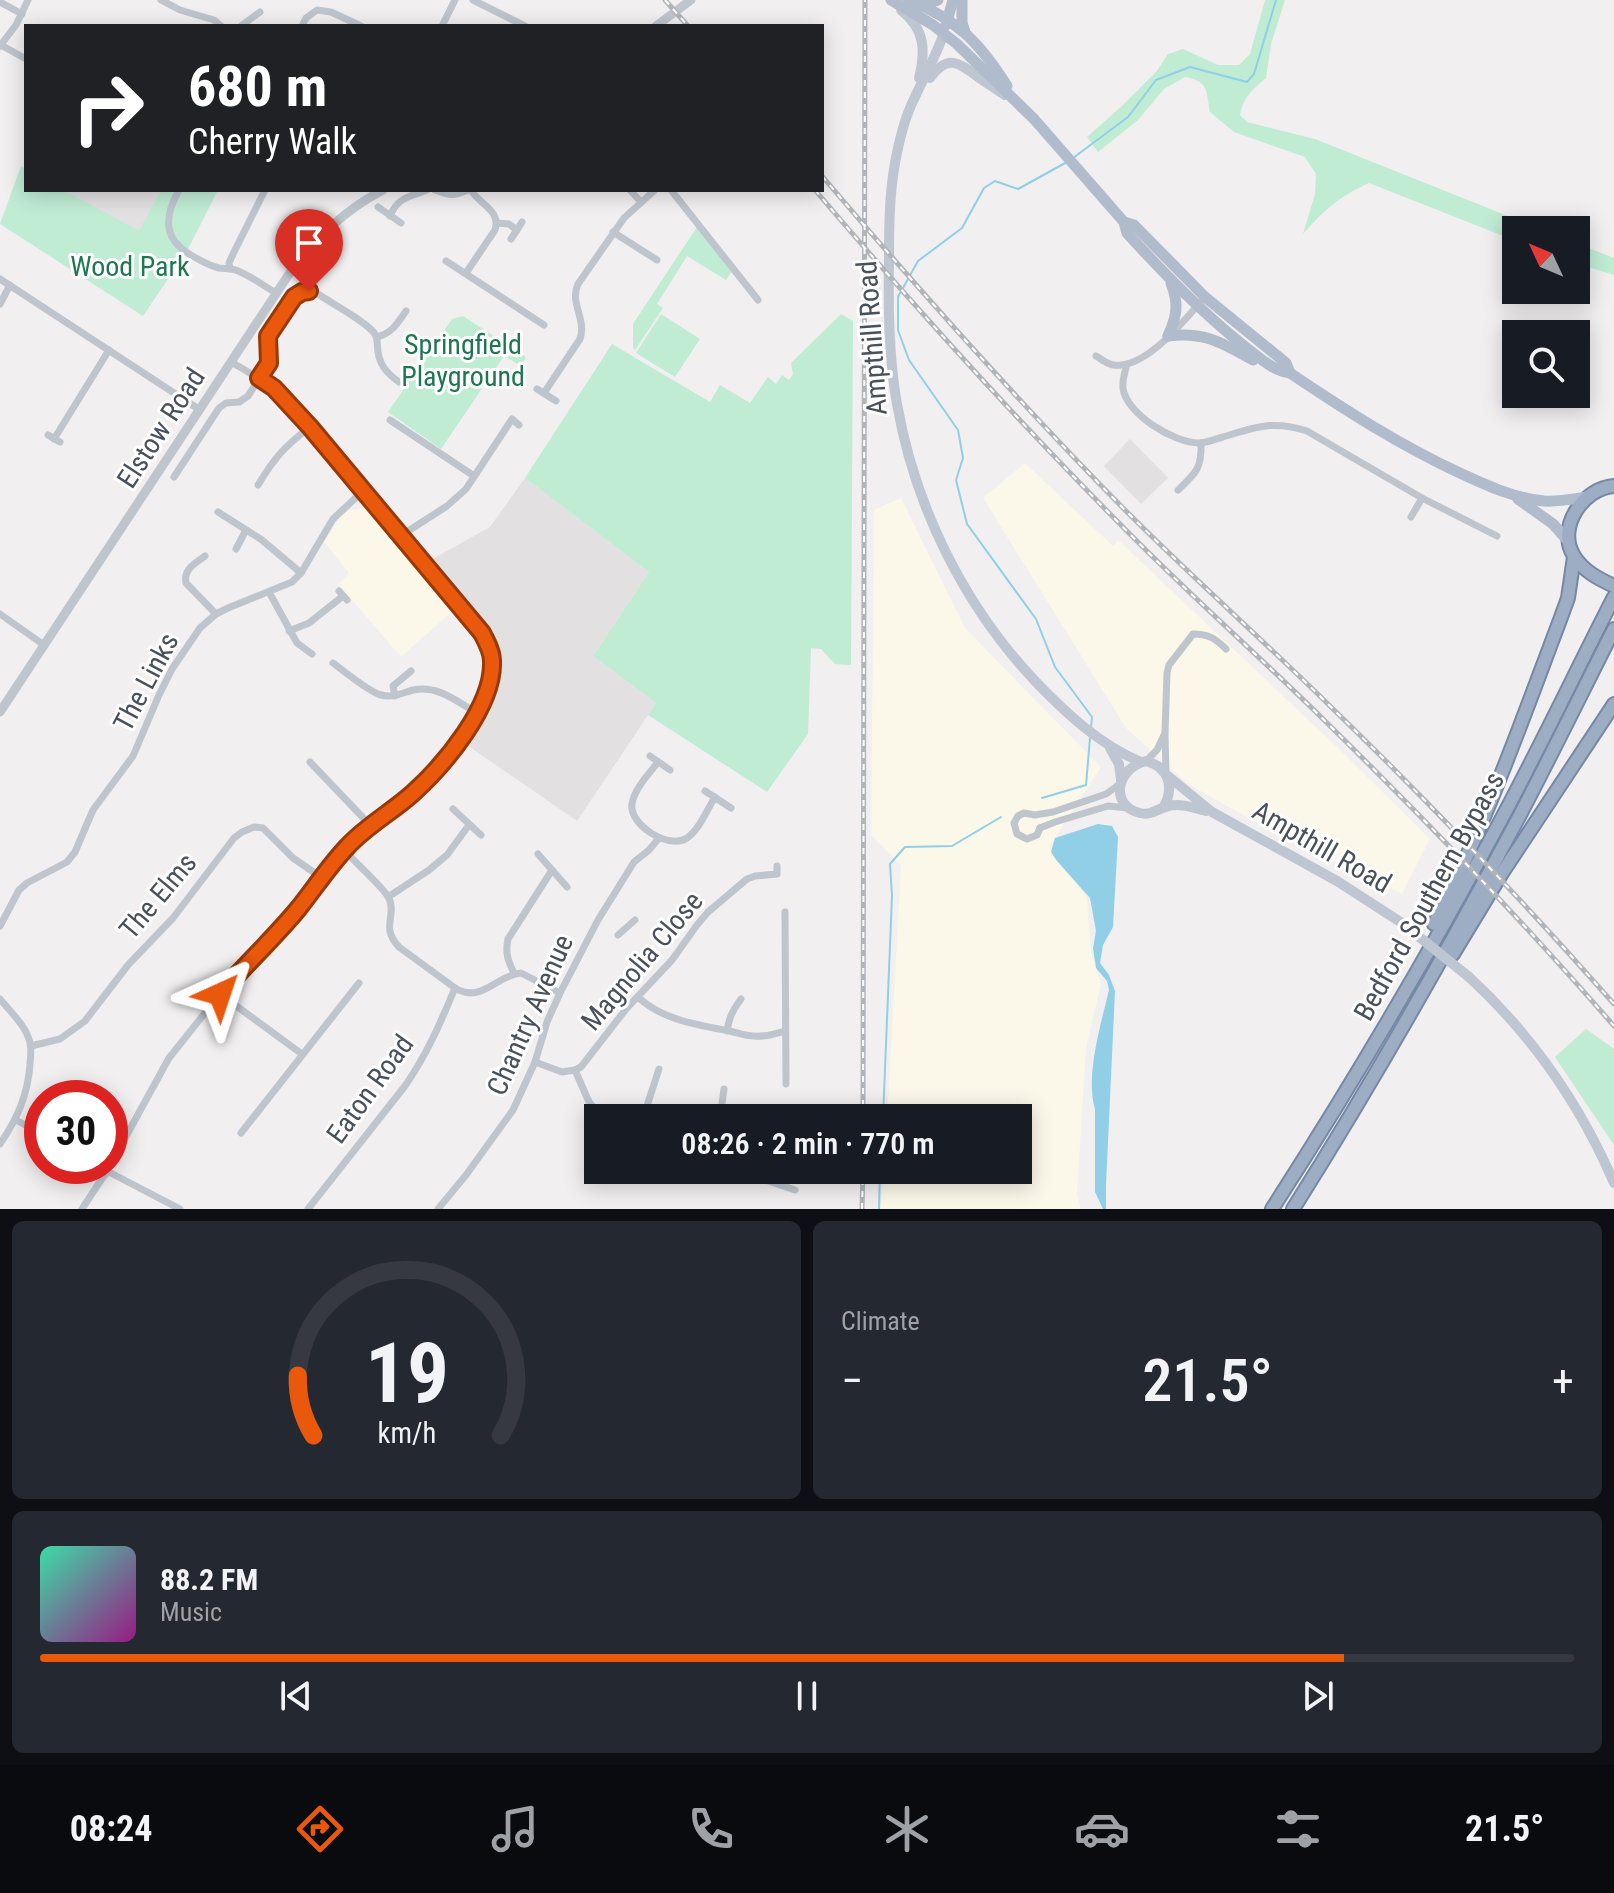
<!DOCTYPE html>
<html lang="en">
<head>
<meta charset="utf-8">
<style>
	:root { --surface:#171b24; --page:#242831; --text:#f1f3f6; --muted:#9ea1a6; --line:#363941; --accent:#ea580c }
	body { margin:0; font-family:"Roboto Condensed",sans-serif; background:var(--page); color:var(--text); height:100vh; display:flex; flex-direction:column; font-size:30px; white-space:nowrap }
	* { box-sizing:border-box; margin:0 }
	p { font-size:26px; color:var(--muted) }
	.icon { flex:none; width:44px; height:44px; fill:none; stroke:currentColor; stroke-width:2; stroke-linecap:round; stroke-linejoin:round }
	.map { position:relative; height:1209px; overflow:hidden }
	.drawer { display:flex; flex-direction:column; gap:12px; padding:12px; background:#0d0f14; flex:1 }
	.drawer>* { flex:none }
	.guide { position:absolute; left:24px; top:24px; width:800px; height:168px; border-radius:0px; box-shadow:0 4px 20px #0003; background:#202124; color:#fff; overflow:hidden }
	.needle { width:52px; rotate:314deg }
	.fabs { position:absolute; left:1502px; top:216px; display:grid; gap:16px }
	.fabs a { display:grid; place-items:center; width:88px; height:88px; border-radius:0px; background:var(--surface); box-shadow:0 4px 20px #0003; font-size:40px }
	.speed { position:absolute; left:24px; top:1080px; display:flex; gap:16px; font-size:40px; font-weight:700; text-align:center }
	.speed>* { display:grid; place-content:center; width:104px; height:104px; border-radius:50%; background:var(--surface); box-shadow:0 4px 20px #0003; line-height:1 }
	.speed .limit { border:12px solid #d22; background:#fff; color:#111 }
	.pin { position:absolute; display:grid; place-items:center; width:68px; height:68px; color:#fff; margin:-82px -34px; border-radius:50% 50% 50% 0; rotate:-45deg; box-shadow:0 0 8px #0007 }
	.pin .icon { rotate:45deg }
	.me { position:absolute; width:88px; margin:-44px; rotate:42deg; stroke-linejoin:round; filter:drop-shadow(0 0 6px #0008) }
	.turn { display:flex; align-items:center; gap:28px; height:168px; padding:0 32px; font-size:36px }
	.turn .icon { width:104px; height:104px; stroke-width:2.5 }
	.turn b { display:block; font-size:56px; line-height:68px }
	.big { font-size:60px; font-weight:600; line-height:1.1 }
	.drawer .tile { flex:1; display:flex; flex-direction:column; justify-content:center; gap:12px; min-width:0; padding:0 28px; border-radius:12px; background:var(--page) }
	.drawer .dial { align-items:center; gap:0 }
	.dial svg { height:208px; overflow:visible; fill:none; stroke:var(--line); stroke-width:7; stroke-linecap:round; text-anchor:middle }
	.dial text { fill:var(--text); stroke:none }
	.song { display:flex; align-items:center; gap:24px }
	.cover { width:96px; height:96px; border-radius:12px; background:linear-gradient(135deg,hsl(160 70% 55%),hsl(310 70% 35%)) }
	.played { height:8px; border-radius:4px; background:linear-gradient(90deg,var(--accent) 85%,var(--line) 85%) }
	.keys { display:flex; justify-content:space-around; direction:ltr }
	.heat { display:flex; justify-content:space-between; align-items:center; font-size:44px; direction:ltr }
	.drawer .tiles { flex:1; display:grid; gap:12px; grid-template-columns:1fr 1fr }
	.tile:last-child { grid-column:span 2 }
	.trip { position:absolute; left:584px; top:1104px; width:448px; height:80px; border-radius:0px; background:var(--surface); box-shadow:0 4px 20px #0003; font-weight:600; line-height:80px; text-align:center }
	.menu { display:flex; height:128px; justify-content:space-around; align-items:center; background:#090b0e; color:var(--muted) }
	.menu .icon { width:56px; height:56px }
	.menu .on { color:var(--accent) }
	.menu b { font-size:36px; color:var(--text) }
	.map>svg:first-child { display:block }
	.commercial { fill:#fbf7e9 }
	.education { fill:#e2e0e0 }
	.green { fill:#c0ecd4 }
	.water { fill:#90cfe6 }
	.lines { fill:none; stroke-linecap:round; stroke-linejoin:round }
	.stream { stroke:#90cfe6; stroke-width:2 }
	.trunk-casing { stroke:#7589a6; stroke-width:16 }
	.minor { stroke:#bec5cd; stroke-width:7 }
	.tertiary { stroke:#bec5cd; stroke-width:9 }
	.secondary { stroke:#bec6d1; stroke-width:10 }
	.primary { stroke:#b0bccc; stroke-width:11 }
	.trunk { stroke:#9dadc3; stroke-width:12 }
	.rail-casing { stroke:#b1b4b8; stroke-width:5 }
	.rail { stroke:#fff; stroke-width:2; stroke-dasharray:6; stroke-linecap:butt }
	.secondary-bridge { stroke:#bec6d1; stroke-width:10 }
	.route-casing { stroke:#983908; stroke-width:20 }
	.route { stroke:#ea580c; stroke-width:14 }
	.labels { text-anchor:middle; dominant-baseline:central; stroke-width:6; stroke-linejoin:round; paint-order:stroke }
	.park-label { font-size:28px; fill:#1d7750; stroke:#fff }
	.street-label { font-size:28px; fill:#48515b; stroke:#fff }
</style>
</head>
<body>
<div class="map">
<svg width="1614" height="1209" viewBox="0 0 1614 1209">
	<rect width="100%" height="100%" fill="#f1efef"/>
	<g class="commercial">
		<polygon points="1025,463 1113,546 1118,540 1336,746 1430,839 1402,894 1278,835 1188,784 1126,728 983,498"/>
		<polygon points="901,498 965,628 1101,767 1050,846 1087,898 1091,952 1101,984 1086,1048 1077,1194 1081,1209 881,1209 884,1170 1018,1170 1018,1118 887,1118 901,865 871,835 874,510"/>
		<polygon points="366,509 453,611 401,657 338,584 349,573 324,542 340,517 350,510"/>
	</g>
	<g class="education">
		<polygon points="64,190 161,190 139,232"/>
		<polygon points="1130,439 1168,478 1141,504 1104,466"/>
		<polygon points="525,478 649,572 593,656 656,703 577,821 467,745 490,704 499,666 490,632 429,561 490,527"/>
	</g>
	<g class="green">
		<path d="M1265,0H1285L1271,44L1266,78C1252,90 1244,96 1240,115L1247,122L1315,139L1543,230H1516V241L1369,183C1339,197 1325,209 1303,234L1315,194L1316,174L1305,157L1234,132L1210,112C1206,91 1209,81 1185,77L1164,89L1138,120L1098,152L1087,137L1123,105L1156,72L1168,54L1183,49L1218,65H1239L1250,54Z"/>
		<polygon points="21,166 26,169 26,190 64,190 139,231 161,190 218,190 188,249 143,316 0,224"/>
		<polygon points="697,227 732,271 726,280 687,256 657,304 663,308 635,350 633,348 633,324"/>
		<polygon points="1576,243 1614,258 1614,275 1576,263"/>
		<polygon points="661,314 700,339 675,377 636,353"/>
		<polygon points="841,314 853,321 851,665 835,664 821,649 811,648 808,734 767,792 648,715 656,703 593,656 649,572 525,478 612,344 710,402 720,385 750,403 768,377 776,384 782,375 789,380 793,374 791,363"/>
		<polygon points="463,316 526,357 521,366 504,356 441,449 388,412 452,319"/>
		<polygon points="1586,1029 1614,1049 1614,1145 1555,1057"/>
	</g>
	<path class="water" d="M1098,824L1112,826L1118,837L1113,927L1103,945L1100,963L1109,975L1115,991L1106,1185V1209H1103L1095,1192V1109C1085,1076 1101,1024 1109,990L1107,981L1096,968L1093,948L1096,931L1090,898L1057,861L1051,852L1055,838Z"/>
	<g class="lines">
		<g class="stream">
			<polyline points="1073,158 1128,117 1156,80 1190,67 1247,82 1254,74 1276,0"/>
			<polyline points="1067,162 1018,189 995,181 984,188 962,228 918,261 898,297 898,330 909,360 958,430 963,458 956,480 967,524 1036,619 1055,667 1092,717 1091,728"/>
			<polyline points="1042,798 1086,785 1090,738"/>
			<polyline points="883,1118 892,896 890,864 905,847 952,846 1001,817"/>
			<polyline points="879,1209 880,1170"/>
		</g>
		<defs>
			<g id="trunk">
				<path d="M1614,486C1583,488 1556,528 1574,556C1583,571 1599,579 1614,586"/>
				<path d="M1434,924C1485,826 1521,723 1560,620L1568,598L1574,557"/>
				<polyline points="1453,954 1502,873 1614,704"/>
				<path d="M1272,1209C1351,1086 1426,960 1495,831C1537,754 1574,675 1614,597"/>
				<path d="M1293,1209C1371,1085 1443,959 1512,830C1547,764 1580,696 1614,629"/>
			</g>
		</defs>
		<use href="#trunk" class="trunk-casing"/>
		<g class="minor">
			<polyline points="161,0 180,10 214,20 221,26"/>
			<polyline points="473,0 525,26"/>
			<polyline points="0,2 22,14"/>
			<polyline points="241,26 260,12"/>
			<polyline points="302,26 306,18 317,10 331,12 361,26"/>
			<polyline points="442,26 455,0"/>
			<polyline points="1,45 26,59"/>
			<polyline points="0,46 16,25 28,0"/>
			<path d="M179,190C163,219 163,241 196,258C203,262 211,266 219,268C225,269 232,268 238,271C251,276 264,286 276,293"/>
			<path d="M435,190C450,195 452,197 468,190"/>
			<polyline points="630,190 641,202"/>
			<polyline points="671,190 758,300"/>
			<polyline points="378,207 401,223"/>
			<path d="M390,216C398,197 409,197 427,190"/>
			<polyline points="497,223 509,224 517,230"/>
			<polyline points="613,232 657,260"/>
			<polyline points="511,239 522,222"/>
			<polyline points="446,261 544,325"/>
			<polyline points="230,269 229,263 234,252 265,190"/>
			<path d="M466,273L495,230C501,210 480,205 471,190"/>
			<polyline points="0,279 200,410"/>
			<polyline points="0,304 10,285"/>
			<path d="M377,337C392,333 397,324 406,311"/>
			<path d="M1096,356C1101,359 1107,364 1113,365C1146,370 1185,319 1205,297"/>
			<path d="M1127,364C1125,372 1122,380 1123,388C1126,414 1174,443 1199,443C1207,443 1215,439 1223,437C1256,427 1273,420 1307,431L1422,498L1497,536"/>
			<polyline points="537,389 556,401"/>
			<path d="M544,393L580,339C587,319 569,303 578,284L624,218L655,190"/>
			<polyline points="390,420 474,476"/>
			<polyline points="48,435 60,442"/>
			<polyline points="54,439 109,350"/>
			<path d="M174,477L219,408L226,403L239,402L248,396L269,363L268,336L294,297L309,291L318,294C331,303 367,322 375,334C378,340 377,345 378,352C380,366 388,374 399,382"/>
			<path d="M258,485C275,457 284,447 310,427"/>
			<path d="M1178,490C1196,473 1202,468 1201,443"/>
			<polyline points="218,512 262,540 301,573"/>
			<polyline points="1411,517 1422,498"/>
			<polyline points="402,535 447,506 466,489 512,419 519,425"/>
			<polyline points="236,549 246,530"/>
			<path d="M205,556C196,563 183,569 186,583L216,614"/>
			<polyline points="339,591 347,600"/>
			<polyline points="269,592 297,643 312,654"/>
			<polyline points="0,614 44,645"/>
			<polyline points="289,631 309,623 343,596"/>
			<path d="M333,663C344,671 369,692 381,695C393,698 402,693 413,690C438,685 456,701 477,713"/>
			<polyline points="395,696 393,686 411,671"/>
			<polyline points="650,756 670,770"/>
			<polyline points="1146,761 1157,750 1164,735"/>
			<polyline points="310,762 371,826"/>
			<path d="M658,762C649,774 634,789 632,804C629,825 669,850 687,838C699,830 707,810 715,797"/>
			<path d="M1166,774L1165,733L1167,673L1169,665L1193,634C1208,634 1215,638 1226,649"/>
			<polyline points="705,791 731,808"/>
			<polyline points="453,809 481,835"/>
			<polyline points="1040,828 1037,835 1027,839 1017,834 1014,823 1018,816 1024,813 1035,815 1053,812 1106,794 1120,784"/>
			<polyline points="1040,828 1055,822 1108,806 1128,808"/>
			<path d="M344,850C353,860 384,888 389,898C397,916 380,927 399,947L455,988C481,1004 495,976 521,973L560,993"/>
			<polyline points="538,854 567,887"/>
			<polyline points="388,897 429,870 447,855 469,825"/>
			<polyline points="785,912 786,1084"/>
			<polyline points="0,926 19,890 27,883 67,862 75,852 93,810 133,756 159,695 172,669 200,628 216,614 228,608 292,582 301,573 333,519 363,491"/>
			<polyline points="618,935 635,920"/>
			<path d="M514,973C508,961 505,953 508,939L552,870"/>
			<polyline points="220,994 302,1054"/>
			<path d="M638,997C662,1020 698,1025 730,1031C738,1033 746,1036 754,1036C765,1037 775,1034 785,1031"/>
			<path d="M0,999C9,1010 21,1021 27,1034C32,1044 31,1053 30,1064C28,1095 17,1119 0,1144"/>
			<path d="M727,1031C729,1017 733,1010 741,999"/>
			<polyline points="31,1046 60,1039 85,1021 128,965 173,918 234,838 242,832 254,827 263,828 293,858 322,878"/>
			<polyline points="535,1062 562,1072 575,1070 581,1067 626,1009 672,960 697,925 708,912 747,879 755,876 777,874 777,866"/>
			<polyline points="575,1070 589,1102 602,1118"/>
			<polyline points="643,1118 659,1069"/>
			<polyline points="720,1118 724,1089"/>
			<polyline points="16,1120 42,1134"/>
			<polyline points="241,1133 359,983"/>
			<polyline points="89,1166 105,1175"/>
			<polyline points="741,1170 754,1176 795,1190"/>
			<polyline points="107,1171 180,1209"/>
			<polyline points="781,1185 786,1170"/>
			<path d="M82,1209L107,1171L169,1058L220,994L296,911L344,850L356,838L412,794L432,774L457,743L477,713L491,679L492,659L489,646L482,633L385,515L289,403C271,386 253,374 231,362"/>
			<path d="M308,1209L405,1086C427,1054 440,1024 455,988"/>
			<polyline points="438,1209 466,1175 513,1110 535,1062 547,1022 560,993 598,920 634,862 649,850 659,838"/>
		</g>
		<g class="tertiary">
			<polyline points="656,26 691,0"/>
			<path d="M0,712L291,271C319,236 343,211 383,190"/>
		</g>
		<g class="secondary">
			<path d="M901,10C925,29 926,50 919,78"/>
			<path d="M944,33C936,56 924,77 914,99C904,119 899,141 895,163C889,196 889,231 889,265C888,312 889,359 897,404C915,507 964,606 1036,682C1067,714 1100,745 1141,762"/>
			<path d="M930,78C947,55 957,61 978,77C987,83 996,89 1005,95"/>
			<polyline points="1110,748 1119,764 1121,780"/>
			<polyline points="1168,776 1212,812 1337,881 1402,923"/>
			<path d="M1163,808C1175,788 1169,767 1146,761C1115,769 1110,806 1140,813C1152,816 1158,808 1169,806C1181,803 1194,808 1206,811"/>
			<path d="M1469,977C1532,1035 1580,1104 1614,1183"/>
		</g>
		<g class="primary">
			<polyline points="891,0 933,25 957,44 1034,119 1124,222 1134,225 1205,297 1286,363 1290,373"/>
			<path d="M908,0C956,18 980,43 1007,86"/>
			<polyline points="919,0 932,2 938,0"/>
			<polyline points="962,0 962,23 965,32"/>
			<polyline points="946,25 953,0"/>
			<path d="M1124,222L1127,233C1165,275 1203,314 1248,349C1261,359 1274,371 1290,373C1345,410 1401,446 1462,474C1488,486 1514,498 1544,501C1558,502 1573,499 1587,497"/>
			<path d="M1168,336C1204,331 1222,343 1253,360"/>
			<path d="M1168,336C1177,316 1179,304 1171,283"/>
			<polyline points="1518,499 1553,524 1569,542"/>
		</g>
		<use href="#trunk" class="trunk"/>
		<defs>
			<g id="rail">
				<polyline points="665,0 688,26"/>
				<path d="M822,176C920,291 1020,404 1126,511C1193,578 1264,641 1331,707C1429,802 1524,902 1614,1004"/>
				<path d="M815,190C912,304 1012,415 1117,521C1183,589 1255,652 1322,718C1423,817 1521,919 1614,1026"/>
				<polyline points="863,1118 865,0"/>
				<polyline points="862,1209 863,1170"/>
			</g>
		</defs>
		<use href="#rail" class="rail-casing"/>
		<use href="#rail" class="rail"/>
		<polyline class="secondary-bridge" points="1402,923 1469,977"/>
	</g>
	<g class="lines">
		<defs>
			<path id="route" d="M220,994C245,965 274,938 298,909C314,889 329,866 347,847C366,826 392,812 413,793C444,765 494,706 492,661C492,651 486,641 482,633L310,427L274,388L259,378L269,363L268,336L294,297L302,292L309,291"/>
		</defs>
		<use href="#route" class="route-casing"/>
		<use href="#route" class="route"/>
	</g>
	<g class="labels">
		<g class="park-label">
			<text x="130" y="266">Wood Park</text>
			<text x="463" y="344">Springfield<tspan x="463" dy="32">Playground</tspan></text>
		</g>
		<g class="street-label">
			<text transform="translate(872 338) rotate(-94)">Ampthill Road</text>
			<text transform="translate(161 428) rotate(-57)">Elstow Road</text>
			<text transform="translate(146 682) rotate(-62)">The Links</text>
			<text transform="translate(1322 847) rotate(30)">Ampthill Road</text>
			<text transform="translate(158 896) rotate(-50)">The Elms</text>
			<text transform="translate(1429 896) rotate(-61)">Bedford Southern Bypass</text>
			<text transform="translate(642 961) rotate(-50)">Magnolia Close</text>
			<text transform="translate(530 1015) rotate(-66)">Chantry Avenue</text>
			<text transform="translate(370 1089) rotate(-54)">Eaton Road</text>
		</g>
	</g>
</svg>
<div class="fabs">
<a><svg class="needle" viewBox="-14 -14 28 28"><path d="M0-13l5 13h-10z" fill="#e53935"/><path d="M0 13l5-13h-10z" fill="#9ea1a6"/></svg></a>
<a><svg class="icon" aria-label="search" viewBox="0 0 24 24"><circle cx="10" cy="10" r="6"/><path d="M15 15l6 6"/></svg></a>
</div>
<div class="speed"><div class="limit">30</div></div>
<div class="pin" style="left:309px;top:291px;background:#d93025"><svg class="icon" aria-label="arrive" viewBox="0 0 24 24"><path d="M6 21V4h12l-3 4 3 4H6"/></svg></div>
<svg class="me" style="left:220px;top:994px" viewBox="-20 -20 40 40"><path d="M0-17L14 15 0 8-14 15z" fill="#ea580c" stroke="#fff" stroke-width="4"/></svg>
<div class="trip">08:26 · 2 min · 770 m</div>
<div class="guide">
<div class="turn"><svg class="icon" aria-label="right" viewBox="0 0 24 24"><path d="M7 20v-9h11M14 6l5 5-5 5"/></svg><div><b>680 m</b>Cherry Walk</div></div>
</div>
</div>
<section class="drawer">
<div class="tiles">
<div class="tile dial"><svg viewBox="0 0 100 80">
<path d="M14 69A42 42 0 1 1 86 69"/>
<path d="M14 69A42 42 0 0 1 8 46" stroke="#ea580c"/>
<text x="50" y="56" font-size="32" font-weight="700">19</text>
<text x="50" y="72" font-size="11">km/h</text>
</svg></div>
<div class="tile"><p>Climate</p>
<div class="heat"><a>−</a><b class="big">21.5°</b><a>+</a></div>
</div>
<div class="tile">
<div class="song"><i class="cover"></i><div><b>88.2 FM</b><p>Music</p></div></div>
<div class="played"></div>
<div class="keys"><svg class="icon" aria-label="previous" viewBox="0 0 24 24"><path d="M18 5L8 12l10 7zM5 5v14"/></svg><svg class="icon" aria-label="pause" viewBox="0 0 24 24"><path d="M8 5v14M16 5v14"/></svg><svg class="icon" aria-label="next" viewBox="0 0 24 24"><path d="M6 5l10 7-10 7zM19 5v14"/></svg></div>
</div>
</div>
</section>
<nav class="menu">
<b>08:24</b>
<svg class="icon on" aria-label="directions" viewBox="0 0 24 24"><path d="M12 3l9 9-9 9-9-9zM9 14v-3h6M13 9l2 2-2 2"/></svg>
<svg class="icon" aria-label="music" viewBox="0 0 24 24"><path d="M9 18V5l10-2v13"/><circle cx="6" cy="18" r="3"/><circle cx="16" cy="16" r="3"/></svg>
<svg class="icon" aria-label="phone" viewBox="0 0 24 24"><path d="M5 4h4l2 5-3 2q2 4 5 5l2-3 5 2v4C11 20 4 13 5 4z"/></svg>
<svg class="icon" aria-label="climate" viewBox="0 0 24 24"><path d="M12 3v18M4 7l16 10M4 17L20 7"/></svg>
<svg class="icon" aria-label="car" viewBox="0 0 24 24"><path d="M5 17H2v-5l4-1 3-4h7l3 4 3 1v5h-3M9 17h6M6 11h13"/><circle cx="7" cy="17" r="2"/><circle cx="17" cy="17" r="2"/></svg>
<svg class="icon" aria-label="filters" viewBox="0 0 24 24"><path d="M4 7h16M4 17h16"/><circle cx="9" cy="7" r="2"/><circle cx="15" cy="17" r="2"/></svg>
<b>21.5°</b>
</nav>
</body>
</html>
